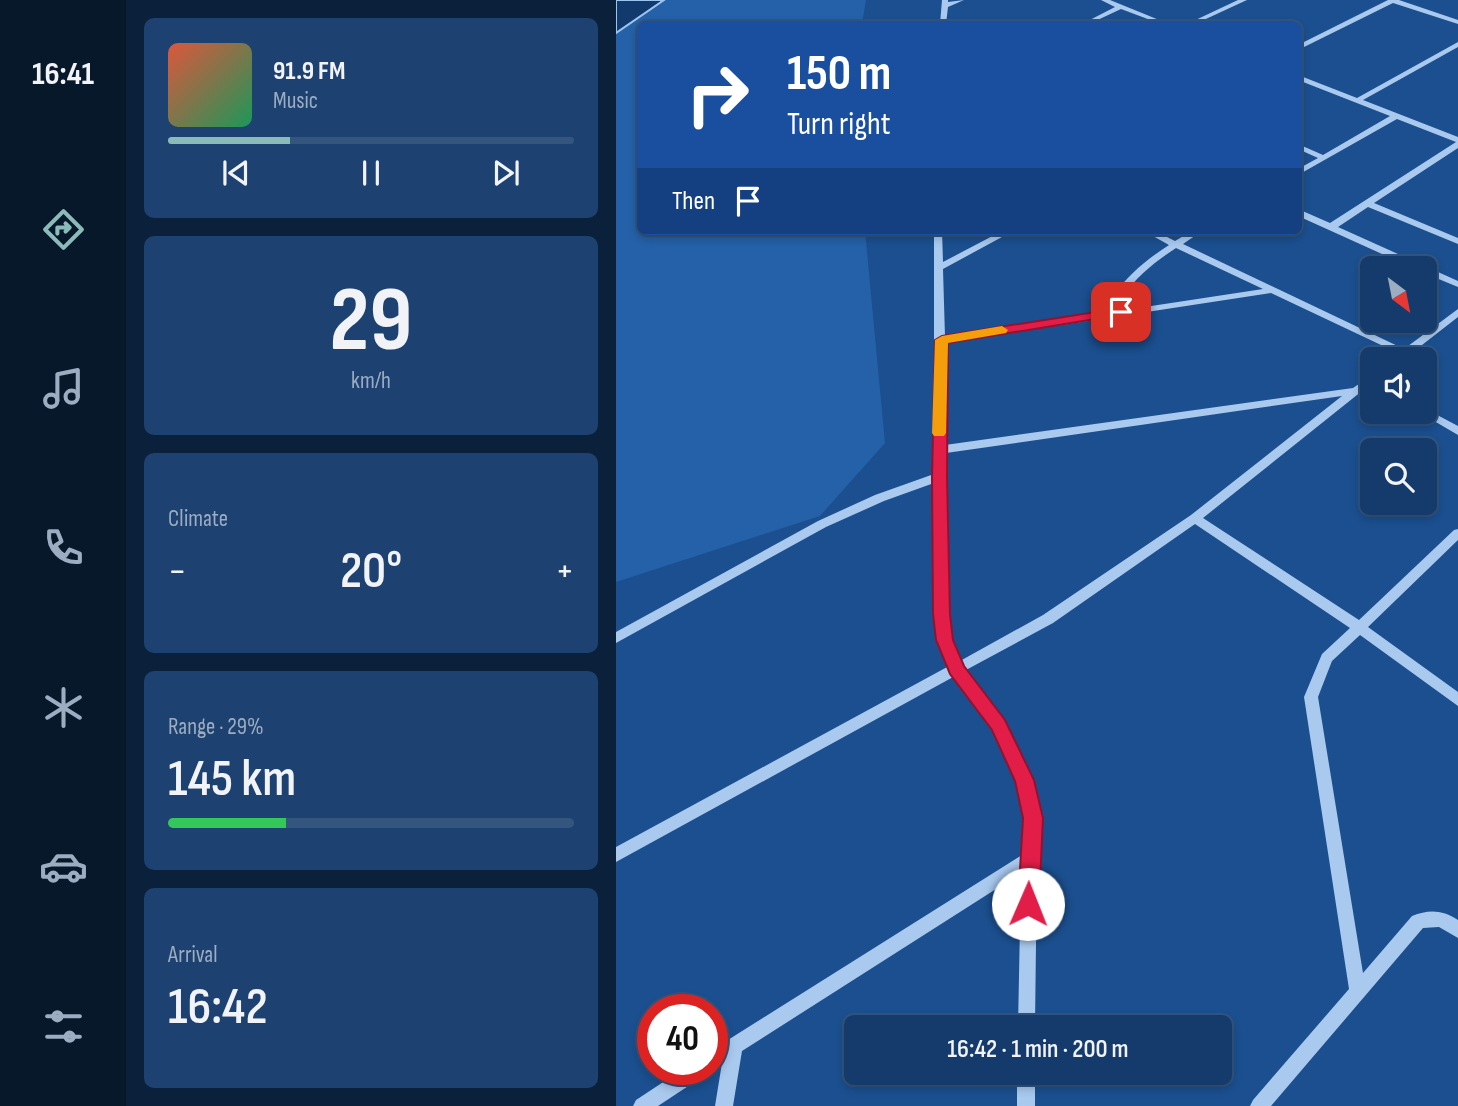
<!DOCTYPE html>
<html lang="en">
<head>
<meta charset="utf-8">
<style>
	:root { --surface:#143b6b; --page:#1d4271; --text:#f1f3f6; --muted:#9dadc1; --line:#33557e; --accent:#8bbbb9 }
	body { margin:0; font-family:"Sofia Sans Condensed",sans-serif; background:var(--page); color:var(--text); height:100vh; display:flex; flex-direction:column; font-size:26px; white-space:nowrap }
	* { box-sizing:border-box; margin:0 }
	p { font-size:23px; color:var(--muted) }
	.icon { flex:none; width:38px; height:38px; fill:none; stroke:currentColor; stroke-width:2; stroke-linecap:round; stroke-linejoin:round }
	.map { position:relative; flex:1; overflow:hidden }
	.details { display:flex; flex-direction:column; gap:18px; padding:18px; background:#0b203b; width:490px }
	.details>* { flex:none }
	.guide { position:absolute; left:21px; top:21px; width:665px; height:214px; border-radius:10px; box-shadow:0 4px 10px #0003,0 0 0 2px var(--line); background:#1a4fa0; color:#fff; overflow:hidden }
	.needle { width:46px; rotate:148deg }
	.tools { position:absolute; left:744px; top:256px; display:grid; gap:14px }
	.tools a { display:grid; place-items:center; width:77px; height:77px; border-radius:10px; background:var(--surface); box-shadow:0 4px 10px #0003,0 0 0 2px var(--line); font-size:35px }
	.speed { position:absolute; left:21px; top:994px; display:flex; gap:14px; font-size:35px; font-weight:700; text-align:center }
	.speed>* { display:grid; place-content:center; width:91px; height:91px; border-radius:50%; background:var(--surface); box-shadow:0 4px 10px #0003,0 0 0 2px var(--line); line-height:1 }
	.speed .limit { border:10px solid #d22; background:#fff; color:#111 }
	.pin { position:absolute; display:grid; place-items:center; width:60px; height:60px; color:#fff; margin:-30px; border-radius:14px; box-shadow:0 4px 10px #0006 }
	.me { position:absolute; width:77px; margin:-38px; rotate:1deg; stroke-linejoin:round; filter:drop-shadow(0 0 5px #0008) }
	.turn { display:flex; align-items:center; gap:24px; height:147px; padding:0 35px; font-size:32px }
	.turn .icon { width:91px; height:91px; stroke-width:2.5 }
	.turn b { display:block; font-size:49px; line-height:60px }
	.then { display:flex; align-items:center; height:66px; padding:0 35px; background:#0003; gap:14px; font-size:26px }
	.big { font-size:52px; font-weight:600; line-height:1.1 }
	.details .widget { flex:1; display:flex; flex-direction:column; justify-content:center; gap:10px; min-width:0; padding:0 24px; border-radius:10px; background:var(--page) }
	.details .dial { align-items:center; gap:0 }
	.dial b { font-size:91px; line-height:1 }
	.song { display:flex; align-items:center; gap:21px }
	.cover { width:84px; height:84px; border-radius:10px; background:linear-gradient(135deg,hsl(10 70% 55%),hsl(150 70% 35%)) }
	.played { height:7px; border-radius:4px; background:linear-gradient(90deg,var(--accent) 30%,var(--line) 30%) }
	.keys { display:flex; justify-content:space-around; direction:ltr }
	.heat { display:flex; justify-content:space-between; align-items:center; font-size:38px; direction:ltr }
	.charge { height:10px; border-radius:5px; background:linear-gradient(90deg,#34c759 29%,var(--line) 0) }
	.trip { position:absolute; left:228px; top:1015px; width:388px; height:70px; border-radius:10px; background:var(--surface); box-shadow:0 4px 10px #0003,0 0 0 2px var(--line); font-weight:600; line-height:70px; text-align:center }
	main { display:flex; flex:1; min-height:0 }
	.tab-bar { display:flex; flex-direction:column; width:126px; justify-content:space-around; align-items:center; background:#08182b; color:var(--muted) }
	.tab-bar .icon { width:49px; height:49px }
	.tab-bar .current { color:var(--accent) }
	.tab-bar b { font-size:32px; color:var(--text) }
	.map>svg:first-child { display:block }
	.green { fill:#2461a8 }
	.water { fill:#123a6d; stroke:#9cc4f0; stroke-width:2 }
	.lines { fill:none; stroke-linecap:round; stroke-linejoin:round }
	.minor { fill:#a9c9ee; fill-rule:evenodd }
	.route { fill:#e11d48; stroke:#92132f; stroke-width:2 }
	.slow { fill:#f59e0b }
</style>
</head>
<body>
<main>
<nav class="tab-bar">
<b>16:41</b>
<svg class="icon current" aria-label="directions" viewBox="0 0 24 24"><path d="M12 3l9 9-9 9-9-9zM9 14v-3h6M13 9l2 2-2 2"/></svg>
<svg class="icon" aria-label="music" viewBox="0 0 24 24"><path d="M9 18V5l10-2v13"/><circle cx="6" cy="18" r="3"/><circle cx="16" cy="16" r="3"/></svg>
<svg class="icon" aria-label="phone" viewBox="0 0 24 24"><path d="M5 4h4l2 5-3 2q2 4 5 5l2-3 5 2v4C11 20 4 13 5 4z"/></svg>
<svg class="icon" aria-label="climate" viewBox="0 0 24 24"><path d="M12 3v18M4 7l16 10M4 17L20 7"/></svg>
<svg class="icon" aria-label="car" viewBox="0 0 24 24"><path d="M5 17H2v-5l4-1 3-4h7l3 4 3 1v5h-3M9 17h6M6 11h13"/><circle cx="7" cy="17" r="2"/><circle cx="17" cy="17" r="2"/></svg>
<svg class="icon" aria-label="filters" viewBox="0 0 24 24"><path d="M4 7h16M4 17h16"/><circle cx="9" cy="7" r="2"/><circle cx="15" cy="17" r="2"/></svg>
</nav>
<section class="details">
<div class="widget">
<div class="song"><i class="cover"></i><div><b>91.9 FM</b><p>Music</p></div></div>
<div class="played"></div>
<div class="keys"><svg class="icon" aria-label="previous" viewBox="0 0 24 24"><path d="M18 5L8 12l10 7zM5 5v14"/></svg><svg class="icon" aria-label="pause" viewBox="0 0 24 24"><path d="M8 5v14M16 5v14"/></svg><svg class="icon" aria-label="next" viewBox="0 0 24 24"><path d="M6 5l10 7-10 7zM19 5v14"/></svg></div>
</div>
<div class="widget dial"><b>29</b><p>km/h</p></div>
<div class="widget"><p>Climate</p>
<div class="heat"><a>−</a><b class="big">20°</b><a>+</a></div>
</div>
<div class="widget"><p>Range · 29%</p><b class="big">145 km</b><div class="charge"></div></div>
<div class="widget"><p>Arrival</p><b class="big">16:42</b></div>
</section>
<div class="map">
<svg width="842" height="1106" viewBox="0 0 842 1106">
	<rect width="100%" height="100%" fill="#1b4f8f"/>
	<polygon class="green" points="48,0 250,0 246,24 24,24 24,231 249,231 269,443 204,516 0,582 0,33"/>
	<polygon class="water" points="0,0 48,0 0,33"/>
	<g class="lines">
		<g class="minor">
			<polygon points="326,0 332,0 332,2 348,0 332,7 330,24 324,24"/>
			<polygon points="485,0 494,0 553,24 545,24 505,9 473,24 466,24 499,7"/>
			<polygon points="622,0 631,0 579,24 571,24"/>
			<polygon points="772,0 783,0 842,20 842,24 777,3 682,50 682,45"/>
			<polygon points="842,42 842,47 747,100 842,137 842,148 758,203 842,238 842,244 752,207 722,227 842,281 842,287 808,273 808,268 797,268 682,216 682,209 714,223 840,142 781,119 682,175 682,169 702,158 682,149 682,144 707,155 774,116 682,80 682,75 741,98"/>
			<path d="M318,231H326L327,262L386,231H397L327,269L329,337L500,311L497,296C512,275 531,259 553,245L528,231H539L559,241L576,231H586L567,244L788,349L842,309V317L788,359H776L782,353L655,293L329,343V445L737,388L756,375V383L587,518L743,620L838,530L842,529V540L752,627L842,692V706L744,635L716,661L702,697L747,973L796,916C813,909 827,910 842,920V938L823,927L807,928L655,1106H634L637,1100L733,989L688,697L706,654L734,628L579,524L437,623L350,670L369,694L398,742L416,780L424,818L421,859L419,1027H402L405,873L126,1051L117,1106H99L106,1063L96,1069V1050L406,855C407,843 410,829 409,817C405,765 370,716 339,676L0,862V847L333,666L322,640L319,614L318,483L268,501L210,527L0,643V632L202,521L259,495L318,474ZM560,248L647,289L509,310L507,296C521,276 540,261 560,248ZM726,396L575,515L427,615L344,661L336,640L331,614L330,453Z"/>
			<polygon points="808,408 842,426 842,435 801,411 808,411"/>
			<polygon points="67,1069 92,1069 89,1075 42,1106 17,1106 20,1100"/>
			<rect x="401" y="1073" width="18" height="33"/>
		</g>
	</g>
	<polygon class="route" points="505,308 512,312 510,314 332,343 331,477 334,614 337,640 348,666 389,720 418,780 427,818 423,904 420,911 412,914 405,911 402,904 407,818 399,781 376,730 334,674 320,640 317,614 316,477 319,340 326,336"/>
	<polygon class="slow" points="386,326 392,330 390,333 332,343 330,433 328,436 318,436 316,433 319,340 326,336"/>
</svg>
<div class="tools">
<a><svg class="needle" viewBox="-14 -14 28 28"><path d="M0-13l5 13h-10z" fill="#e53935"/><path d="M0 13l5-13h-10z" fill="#9dadc1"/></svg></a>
<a><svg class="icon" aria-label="sound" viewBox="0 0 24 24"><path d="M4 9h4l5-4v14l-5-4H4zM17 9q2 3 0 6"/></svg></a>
<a><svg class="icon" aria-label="search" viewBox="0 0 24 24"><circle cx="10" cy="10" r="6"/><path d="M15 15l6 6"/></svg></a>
</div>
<div class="speed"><div class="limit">40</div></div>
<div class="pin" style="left:505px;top:312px;background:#d93025"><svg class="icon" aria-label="arrive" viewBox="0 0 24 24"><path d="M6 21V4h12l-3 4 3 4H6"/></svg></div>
<svg class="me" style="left:412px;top:904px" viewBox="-20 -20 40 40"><circle r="19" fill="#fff"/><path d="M0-13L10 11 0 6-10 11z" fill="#e11d48"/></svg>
<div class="trip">16:42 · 1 min · 200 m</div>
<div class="guide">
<div class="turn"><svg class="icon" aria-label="right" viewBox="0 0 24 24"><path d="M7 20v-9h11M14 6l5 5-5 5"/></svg><div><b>150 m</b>Turn right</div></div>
<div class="then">Then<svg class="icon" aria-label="arrive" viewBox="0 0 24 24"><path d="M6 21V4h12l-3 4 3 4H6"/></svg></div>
</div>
</div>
</main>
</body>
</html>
